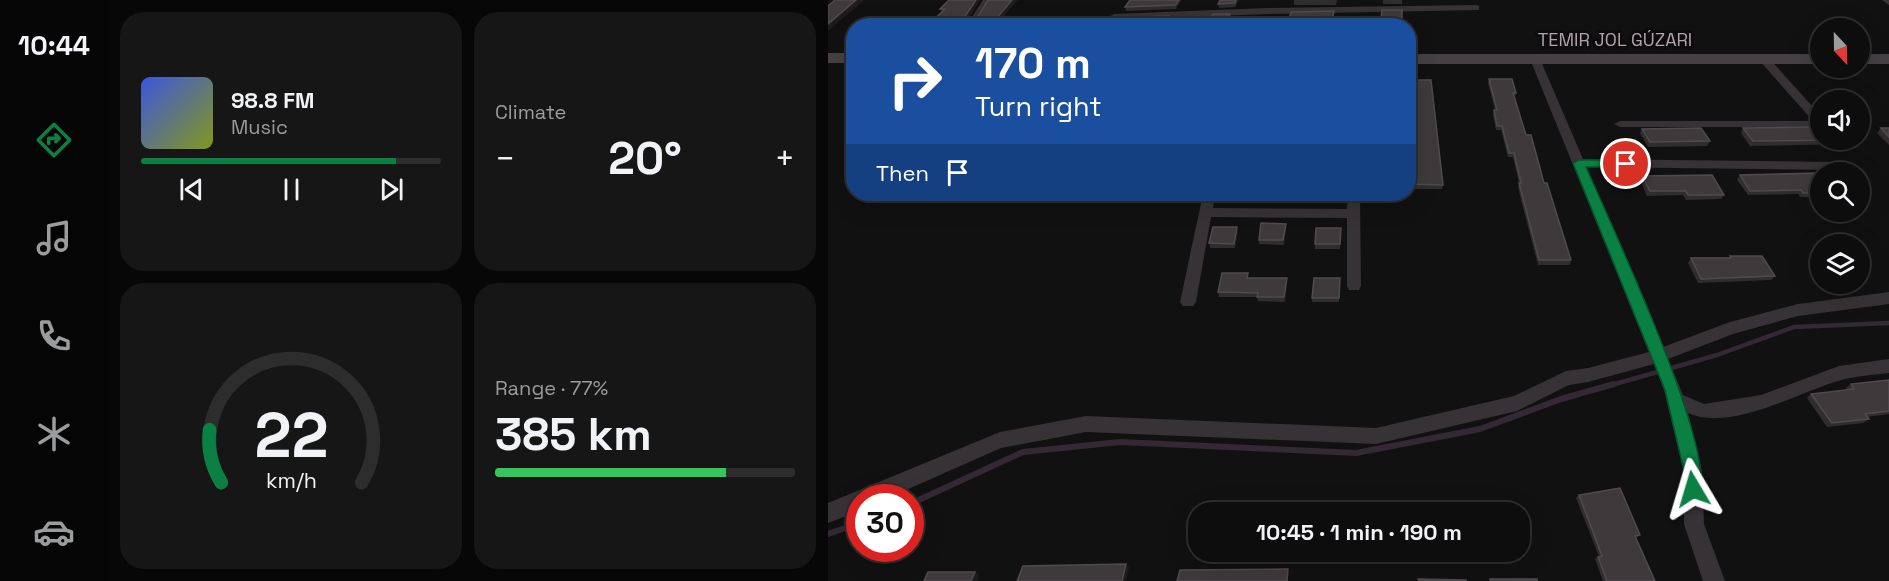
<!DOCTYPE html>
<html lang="en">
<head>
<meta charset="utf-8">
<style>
	:root { --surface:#0e0d0d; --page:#171616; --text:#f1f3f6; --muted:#9b9c9d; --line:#2e2d2e; --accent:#0b8043 }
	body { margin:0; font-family:"Space Grotesk",sans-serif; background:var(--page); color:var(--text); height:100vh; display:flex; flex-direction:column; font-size:22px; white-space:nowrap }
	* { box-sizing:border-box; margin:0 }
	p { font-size:20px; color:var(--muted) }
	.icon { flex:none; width:33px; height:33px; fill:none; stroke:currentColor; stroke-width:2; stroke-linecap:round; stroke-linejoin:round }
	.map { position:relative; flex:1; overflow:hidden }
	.details { display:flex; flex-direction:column; gap:12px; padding:12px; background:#080707; width:720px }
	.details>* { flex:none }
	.banner { position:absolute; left:18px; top:18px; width:570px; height:183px; border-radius:24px; box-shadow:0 6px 24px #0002,0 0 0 2px var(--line); background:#1a4fa0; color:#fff; overflow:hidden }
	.needle { width:39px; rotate:158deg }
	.fabs { position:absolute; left:982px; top:18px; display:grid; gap:12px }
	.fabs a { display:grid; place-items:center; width:60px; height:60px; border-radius:50%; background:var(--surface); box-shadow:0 6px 24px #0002,0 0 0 2px var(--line); font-size:30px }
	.speed { position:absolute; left:18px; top:484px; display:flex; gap:12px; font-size:30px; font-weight:700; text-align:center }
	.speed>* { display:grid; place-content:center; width:78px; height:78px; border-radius:50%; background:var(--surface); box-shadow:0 6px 24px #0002,0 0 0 2px var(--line); line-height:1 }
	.speed .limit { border:9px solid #d22; background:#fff; color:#111 }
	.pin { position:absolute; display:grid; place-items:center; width:51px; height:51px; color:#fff; margin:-26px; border:3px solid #fff; border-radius:50%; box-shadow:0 2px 6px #0007 }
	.me { position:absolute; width:66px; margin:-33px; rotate:353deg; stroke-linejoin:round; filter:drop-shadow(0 0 4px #0008) }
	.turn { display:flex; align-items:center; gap:21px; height:126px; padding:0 30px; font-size:27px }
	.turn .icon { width:78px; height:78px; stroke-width:2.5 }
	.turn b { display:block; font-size:42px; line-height:51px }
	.then { display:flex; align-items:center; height:57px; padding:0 30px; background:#0003; gap:12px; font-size:22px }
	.big { font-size:45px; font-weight:800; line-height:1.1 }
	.details .tile { flex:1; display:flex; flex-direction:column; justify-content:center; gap:9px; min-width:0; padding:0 21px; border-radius:24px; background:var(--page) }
	.details .dial { align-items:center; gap:0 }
	.dial svg { height:156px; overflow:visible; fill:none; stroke:var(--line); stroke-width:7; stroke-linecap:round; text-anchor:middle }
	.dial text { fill:var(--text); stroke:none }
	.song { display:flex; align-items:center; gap:18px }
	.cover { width:72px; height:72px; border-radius:9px; background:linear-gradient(135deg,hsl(230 70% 55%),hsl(70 70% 35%)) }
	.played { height:6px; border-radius:3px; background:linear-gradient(90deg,var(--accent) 85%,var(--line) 85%) }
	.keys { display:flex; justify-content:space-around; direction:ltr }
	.heat { display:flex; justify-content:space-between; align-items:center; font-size:33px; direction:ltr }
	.charge { height:9px; border-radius:4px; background:linear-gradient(90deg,#34c759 77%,var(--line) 0) }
	.details .tiles { flex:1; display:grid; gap:12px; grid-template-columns:repeat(2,1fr) }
	.trip { position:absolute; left:360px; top:502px; width:342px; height:60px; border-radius:24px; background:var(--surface); box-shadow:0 6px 24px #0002,0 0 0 2px var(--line); font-weight:800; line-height:60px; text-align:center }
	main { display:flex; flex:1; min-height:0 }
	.tab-bar { display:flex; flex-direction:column; width:108px; justify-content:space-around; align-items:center; background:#060505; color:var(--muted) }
	.tab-bar .icon { width:42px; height:42px }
	.tab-bar .on { color:var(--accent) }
	.tab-bar b { font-size:27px; color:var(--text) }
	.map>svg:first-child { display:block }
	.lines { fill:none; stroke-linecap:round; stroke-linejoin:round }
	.stream-far1 { stroke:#342834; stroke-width:4.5 }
	.stream { stroke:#342834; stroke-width:6 }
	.street { fill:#373235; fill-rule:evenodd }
	.secondary { fill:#464044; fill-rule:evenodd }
	.wall { fill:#302d2f }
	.shaded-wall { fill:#1e1c1d }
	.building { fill:#3e3a3c; stroke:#504a4e; stroke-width:1.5 }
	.route { fill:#0b8043; stroke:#07532c; stroke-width:1.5 }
	.labels { text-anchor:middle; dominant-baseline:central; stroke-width:6; stroke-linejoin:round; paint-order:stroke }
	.far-street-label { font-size:18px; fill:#b1a3ae; stroke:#0d0c0c }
</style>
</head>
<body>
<main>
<nav class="tab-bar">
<b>10:44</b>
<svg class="icon on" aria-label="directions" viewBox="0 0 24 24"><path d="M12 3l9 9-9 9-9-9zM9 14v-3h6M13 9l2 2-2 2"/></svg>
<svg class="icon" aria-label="music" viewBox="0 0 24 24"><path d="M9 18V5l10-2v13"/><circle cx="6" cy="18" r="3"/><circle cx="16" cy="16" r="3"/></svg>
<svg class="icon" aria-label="phone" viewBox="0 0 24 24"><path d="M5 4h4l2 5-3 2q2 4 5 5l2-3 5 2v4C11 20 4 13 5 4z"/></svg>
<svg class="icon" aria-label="climate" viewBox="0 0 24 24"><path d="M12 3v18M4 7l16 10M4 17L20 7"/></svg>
<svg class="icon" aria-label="car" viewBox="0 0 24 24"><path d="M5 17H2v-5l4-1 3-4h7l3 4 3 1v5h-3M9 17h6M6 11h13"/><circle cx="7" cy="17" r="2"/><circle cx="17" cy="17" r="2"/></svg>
</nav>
<section class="details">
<div class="tiles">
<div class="tile">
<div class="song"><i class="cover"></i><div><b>98.8 FM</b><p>Music</p></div></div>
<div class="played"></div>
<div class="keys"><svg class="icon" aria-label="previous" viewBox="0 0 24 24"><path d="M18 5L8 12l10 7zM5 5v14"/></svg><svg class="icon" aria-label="pause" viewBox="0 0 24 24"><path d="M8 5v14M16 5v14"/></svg><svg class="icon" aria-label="next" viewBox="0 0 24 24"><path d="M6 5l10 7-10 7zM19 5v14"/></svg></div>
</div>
<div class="tile"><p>Climate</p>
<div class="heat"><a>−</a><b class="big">20°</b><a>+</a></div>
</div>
<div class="tile dial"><svg viewBox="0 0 100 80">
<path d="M14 69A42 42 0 1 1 86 69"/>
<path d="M14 69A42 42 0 0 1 8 42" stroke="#0b8043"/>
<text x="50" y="56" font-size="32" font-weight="700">22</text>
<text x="50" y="72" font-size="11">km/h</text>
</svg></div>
<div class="tile"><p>Range · 77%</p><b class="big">385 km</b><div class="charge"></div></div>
</div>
</section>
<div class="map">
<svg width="1061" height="581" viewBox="0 0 1061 581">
	<rect width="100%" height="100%" fill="#121111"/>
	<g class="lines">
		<polyline class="stream-far1" points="780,386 889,355 966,327 1061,323"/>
		<g class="stream">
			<polyline points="82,504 195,452 292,442 528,453 652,429 733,399 786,384"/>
			<polyline points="0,534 32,523"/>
		</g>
		<g class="street">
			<polygon points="155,0 163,0 147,26 138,26"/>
			<polygon points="1054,0 1061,0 1061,5"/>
			<polygon points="648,5 651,6 651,10 439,14 286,20 281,17 286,14 439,8"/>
			<path d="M707,56L712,59L755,159L1012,162L1018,166L1012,170L758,167L835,347L902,322L970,304L1061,292V304L970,316L905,334L840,359L855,395L876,404L933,395L1011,366L1061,359V373C1045,375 1026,376 1010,381C969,393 902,432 860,413L874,471L876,524L897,581H875L856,524V471L836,390L826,364L760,382L741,385L689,411L548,444L258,432L173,448L60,498H32V511L0,523V503L172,432L258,416L548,428L686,396L738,371L760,368L821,352L702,59Z"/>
			<polygon points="936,56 940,57 993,116 993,127 792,127 786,124 792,121 985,121 932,61 931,59"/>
			<polygon points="375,194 387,194 385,208 519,209 520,194 532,194 533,286 531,290 521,290 519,286 519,218 383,217 368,302 365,306 355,306 352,302"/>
		</g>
		<g class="secondary">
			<rect x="0" y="53" width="26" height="10"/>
			<rect x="580" y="54" width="413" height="10"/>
			<rect x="1032" y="54" width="29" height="10"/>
		</g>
	</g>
	<g class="wall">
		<polygon points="152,0 136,25 99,26 114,12 112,9"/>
		<polygon points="160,0 189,0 169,24 151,25 148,20"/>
		<polygon points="302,0 353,0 353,1 348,9 298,11 297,7"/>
		<polygon points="410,0 407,7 391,8 390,4"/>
		<polygon points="466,0 509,0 508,5 466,5"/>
		<rect x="555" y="0" width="19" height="4"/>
		<polygon points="342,20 339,26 288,26 288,24"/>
		<polygon points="661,79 688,93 687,97 698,135 716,183 743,260 742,265 710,265 690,188 691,183 685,157 680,157 673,130 668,130 665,115 666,110 667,110 660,83"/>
		<polygon points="580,80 615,185 614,189 580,189"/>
		<polygon points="915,128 1027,140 1023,144 922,146 913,133"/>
		<polygon points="1053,128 1061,128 1061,145 1049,133"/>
		<polygon points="814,129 882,141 879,146 820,147 812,133"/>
		<polygon points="912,175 993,179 993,197 972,197 970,194 920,195 909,180"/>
		<polygon points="814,176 896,195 893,199 858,200 855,195 819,196 812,180"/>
		<polygon points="487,194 516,194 516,196 488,196"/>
		<polygon points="458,224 458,228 456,245 431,244 431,240"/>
		<polygon points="513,228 512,249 487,249 487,244"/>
		<polygon points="410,231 407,248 382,248 381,243"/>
		<polygon points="902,256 947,276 943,280 870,283 860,263 863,258 901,258"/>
		<polygon points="421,278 459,282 457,302 430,301 429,297 391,297 390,292"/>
		<polygon points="512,278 511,302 484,302 484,298"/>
		<polygon points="1061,380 1061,414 1039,417 1041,419 1035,423 999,427 979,398 983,394 1019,390 1018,388 1023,384"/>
		<polygon points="751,495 812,535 808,538 827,581 775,581 767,559 771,556 748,498"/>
	</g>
	<g class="shaded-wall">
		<polygon points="28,0 36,0 0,31 0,24"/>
		<polygon points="148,0 152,0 136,25 134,21"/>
		<polygon points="184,0 189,0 169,24 167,20"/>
		<polygon points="351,0 353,1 348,9 348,5"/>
		<polygon points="402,14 403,18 399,26 397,26"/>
		<polygon points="341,16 342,20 339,26 336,26"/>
		<polygon points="125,21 127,25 126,26 120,26"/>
		<polygon points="458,224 458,228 456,245 455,240"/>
		<polygon points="409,227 410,231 407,248 406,244"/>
		<polygon points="459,278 459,282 457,302 456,297"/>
		<polygon points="298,564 301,567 298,581 294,581"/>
		<polygon points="147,572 151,575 149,581 143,581"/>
	</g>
	<g class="building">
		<polygon points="7,0 28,0 0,24 0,6"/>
		<polygon points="121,0 148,0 134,21 125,21 120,26 99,26 117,9 112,9"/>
		<polygon points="160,0 184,0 167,20 148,20"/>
		<polygon points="302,0 351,0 348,5 297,7"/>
		<polygon points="392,0 408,0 407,3 390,4"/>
		<polygon points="554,10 574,10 574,26 552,26"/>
		<polygon points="506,11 503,26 459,26 463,12"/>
		<polygon points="385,14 402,14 397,26 379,26"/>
		<polygon points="341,16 336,26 288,24 292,18"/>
		<polygon points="661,79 684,79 688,93 685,93 698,135 703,135 716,183 719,183 743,260 711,260 691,183 693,183 686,153 681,153 674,126 669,126 666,110 669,110"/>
		<polygon points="580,80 603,80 615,185 580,184"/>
		<polygon points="993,127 993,140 1027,140 925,141 915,128"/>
		<polygon points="873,128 882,141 822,142 814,129"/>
		<polygon points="1053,128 1061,128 1061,137"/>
		<polygon points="989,173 993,179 993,193 975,193 973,190 922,191 912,175"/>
		<polygon points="884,175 896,195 860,195 858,191 822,191 814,176"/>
		<polygon points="433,223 458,224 455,240 431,240"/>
		<polygon points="385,227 409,227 406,244 381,243"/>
		<polygon points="488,228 513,228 512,244 487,244"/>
		<polygon points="902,256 934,256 947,276 873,279 863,258 903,258"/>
		<polygon points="394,273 420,273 419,278 459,278 456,297 429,297 430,293 390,292"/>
		<polygon points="486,278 512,278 511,298 484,298"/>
		<polygon points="1061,380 1061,411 1037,414 1041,419 1004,423 983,394 1026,389 1023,384"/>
		<polygon points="792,488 812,535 807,536 827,581 779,581 770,557 774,556 751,495"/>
		<polygon points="298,564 294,581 189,581 195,566"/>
		<polygon points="460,569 459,581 349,581 352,570"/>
		<polygon points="100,572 147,572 143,581 96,581"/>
		<polygon points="590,579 638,580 638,581 591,581"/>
		<rect x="662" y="579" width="47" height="2"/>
	</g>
	<path class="route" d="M751,160H798L804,164L798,167H758C781,220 890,451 871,495L865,497L859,495L856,471L837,390L745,163Z"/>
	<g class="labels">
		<g class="far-street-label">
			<text x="787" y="39">TEMIR JOL GÚZARI</text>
		</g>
	</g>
</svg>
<div class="fabs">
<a><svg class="needle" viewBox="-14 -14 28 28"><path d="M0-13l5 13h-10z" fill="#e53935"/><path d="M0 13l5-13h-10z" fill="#9b9c9d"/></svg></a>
<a><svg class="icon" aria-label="sound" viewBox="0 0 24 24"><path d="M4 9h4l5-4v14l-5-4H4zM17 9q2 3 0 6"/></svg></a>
<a><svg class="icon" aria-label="search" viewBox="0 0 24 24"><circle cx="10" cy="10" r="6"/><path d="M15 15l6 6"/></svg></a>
<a><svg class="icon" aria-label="layers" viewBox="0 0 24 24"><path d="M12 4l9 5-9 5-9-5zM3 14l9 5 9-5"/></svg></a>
</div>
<div class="speed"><div class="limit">30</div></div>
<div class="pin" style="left:798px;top:164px;background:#d93025"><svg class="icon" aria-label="arrive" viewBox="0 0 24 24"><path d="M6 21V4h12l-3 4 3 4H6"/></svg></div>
<svg class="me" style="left:865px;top:489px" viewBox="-20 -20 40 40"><path d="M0-17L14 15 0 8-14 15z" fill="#0b8043" stroke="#fff" stroke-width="4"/></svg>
<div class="trip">10:45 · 1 min · 190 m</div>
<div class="banner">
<div class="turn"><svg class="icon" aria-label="right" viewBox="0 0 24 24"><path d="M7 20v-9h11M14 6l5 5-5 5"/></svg><div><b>170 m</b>Turn right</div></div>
<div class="then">Then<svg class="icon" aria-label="arrive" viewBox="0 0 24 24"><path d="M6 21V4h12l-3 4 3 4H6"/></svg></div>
</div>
</div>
</main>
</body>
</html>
